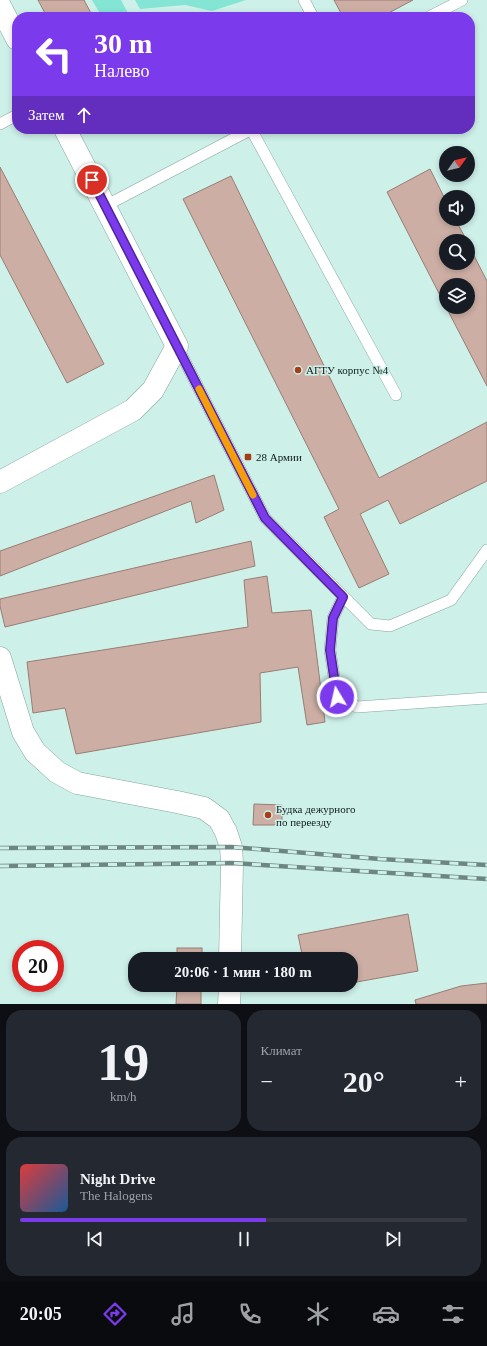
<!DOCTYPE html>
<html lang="ru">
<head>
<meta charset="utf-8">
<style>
	:root { --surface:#171b24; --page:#242831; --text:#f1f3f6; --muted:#9ea1a6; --line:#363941; --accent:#7c3aed }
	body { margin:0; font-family:Georgia,serif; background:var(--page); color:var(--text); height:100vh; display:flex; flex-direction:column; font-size:15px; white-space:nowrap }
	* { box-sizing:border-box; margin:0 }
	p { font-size:13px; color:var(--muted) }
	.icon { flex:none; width:22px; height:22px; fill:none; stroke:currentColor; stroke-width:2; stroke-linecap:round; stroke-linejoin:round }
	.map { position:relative; height:1004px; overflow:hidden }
	.side { display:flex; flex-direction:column; gap:6px; padding:6px; background:#0d0f14; flex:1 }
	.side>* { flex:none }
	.top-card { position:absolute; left:12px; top:12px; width:463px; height:122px; border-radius:16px; box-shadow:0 2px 6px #0003; background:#7c3aed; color:#fff; overflow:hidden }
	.needle { width:26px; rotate:56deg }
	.buttons { position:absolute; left:439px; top:146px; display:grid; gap:8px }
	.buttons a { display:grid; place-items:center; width:36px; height:36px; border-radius:50%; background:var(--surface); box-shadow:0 2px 6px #0003; font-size:20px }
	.speed { position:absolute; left:12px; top:940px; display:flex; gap:8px; font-size:20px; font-weight:700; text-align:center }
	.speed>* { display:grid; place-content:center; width:52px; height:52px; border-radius:50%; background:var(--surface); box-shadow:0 2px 6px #0003; line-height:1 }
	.speed .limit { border:6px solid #d22; background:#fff; color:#111 }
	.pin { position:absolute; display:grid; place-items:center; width:34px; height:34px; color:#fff; margin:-17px; border:2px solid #fff; border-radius:50%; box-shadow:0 1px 4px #0007 }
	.me { position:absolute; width:44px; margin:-22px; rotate:351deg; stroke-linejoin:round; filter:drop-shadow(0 0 3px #0008) }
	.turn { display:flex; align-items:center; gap:14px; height:84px; padding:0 16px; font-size:18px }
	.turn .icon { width:52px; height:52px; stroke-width:2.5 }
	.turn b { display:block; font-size:28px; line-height:34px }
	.then { display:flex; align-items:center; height:38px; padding:0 16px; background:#0003; gap:8px; font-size:15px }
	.big { font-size:30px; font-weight:800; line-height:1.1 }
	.side .widget { flex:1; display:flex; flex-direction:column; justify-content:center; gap:6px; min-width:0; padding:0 14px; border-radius:16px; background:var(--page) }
	.side .dial { align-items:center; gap:0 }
	.dial b { font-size:52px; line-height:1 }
	.song { display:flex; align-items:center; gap:12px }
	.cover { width:48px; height:48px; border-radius:6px; background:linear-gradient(135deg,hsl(0 70% 55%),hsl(210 70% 35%)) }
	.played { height:4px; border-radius:2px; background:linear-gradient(90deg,var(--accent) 55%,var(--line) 55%) }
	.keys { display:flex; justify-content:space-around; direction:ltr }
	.heat { display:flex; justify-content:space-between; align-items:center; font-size:22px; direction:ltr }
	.side .tiles { flex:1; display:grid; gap:6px; grid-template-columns:1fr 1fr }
	.widget:last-child { grid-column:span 2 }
	.trip { position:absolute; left:128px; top:952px; width:230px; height:40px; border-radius:16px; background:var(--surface); box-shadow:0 2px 6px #0003; font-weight:800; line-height:40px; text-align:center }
	.menu { display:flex; height:64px; justify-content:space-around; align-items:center; background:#090b0e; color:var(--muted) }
	.menu .icon { width:28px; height:28px }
	.menu .active { color:var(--accent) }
	.menu b { font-size:18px; color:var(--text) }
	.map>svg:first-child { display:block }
	.green { fill:#85e5d4 }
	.building { fill:#ccaea4; stroke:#997d74 }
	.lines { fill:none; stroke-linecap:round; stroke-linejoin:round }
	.lane-casing { stroke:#85a69f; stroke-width:12 }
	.secondary-casing { stroke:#85a69f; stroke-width:23 }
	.lane { stroke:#fff; stroke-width:11 }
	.secondary { stroke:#fff; stroke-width:22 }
	.rail-casing { stroke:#6e8682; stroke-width:4.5 }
	.rail { stroke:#cdf0e9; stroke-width:3; stroke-dasharray:9; stroke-linecap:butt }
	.route-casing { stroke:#51269a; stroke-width:10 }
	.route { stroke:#7c3aed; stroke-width:7 }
	.slow { stroke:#f59e0b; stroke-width:7 }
	.poi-dot { fill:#a43d18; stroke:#cdf0e9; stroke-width:1.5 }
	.labels { text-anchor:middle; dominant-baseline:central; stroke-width:3; stroke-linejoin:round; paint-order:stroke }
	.poi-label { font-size:11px; fill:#0e1b19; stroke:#cdf0e9; text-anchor:start }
</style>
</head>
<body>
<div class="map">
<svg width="487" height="1004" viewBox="0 0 487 1004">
	<rect width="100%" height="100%" fill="#cdf0e9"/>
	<g class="green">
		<polygon points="92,0 121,0 130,17 102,17"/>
		<polygon points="135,0 246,0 212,11 185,5 140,9"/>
	</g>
	<g class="building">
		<polygon points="38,0 84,0 93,17 47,17"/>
		<polygon points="334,0 413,0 381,17 343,17"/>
		<polygon points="0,167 104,364 67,383 0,255"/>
		<polygon points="430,169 446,201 446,219 455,219 467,241 446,241 446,263 468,263 468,244 487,281 487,386 446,307 468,307 468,285 446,285 446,307 387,192"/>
		<polygon points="231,176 379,478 487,422 487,481 400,524 388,500 360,514 389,574 359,588 324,517 339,509 183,199"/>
		<polygon points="214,475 224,510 196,523 191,501 0,576 0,551"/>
		<polygon points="251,541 255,566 5,627 0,606 0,599"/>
		<polygon points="267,576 272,613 311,610 325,722 307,725 298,667 260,673 261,722 76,754 65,708 33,713 27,662 248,627 244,580"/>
		<polygon points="254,804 282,805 282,825 253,825"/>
		<polygon points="408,914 418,971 351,983 351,959 303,959 298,935"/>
		<rect x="177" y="948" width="25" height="11"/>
		<polygon points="487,983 487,1004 416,1004 415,1000 461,986"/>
		<polygon points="177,985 201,985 201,1004 176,1004"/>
		<polygon points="308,985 343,985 309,991"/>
	</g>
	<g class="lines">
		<defs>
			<g id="lane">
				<polyline points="304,0 313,17"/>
				<polyline points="429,17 462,0"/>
				<polyline points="0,124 17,115"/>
				<polyline points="251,129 396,395"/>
				<polyline points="105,206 252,129"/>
				<polyline points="177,346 265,518 371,624 390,626 451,600 487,550"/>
				<polyline points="343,597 333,618 330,650 337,697 357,707 487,698"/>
			</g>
			<g id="secondary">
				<polyline points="0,6 17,39"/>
				<polyline points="0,482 133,410 153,390 177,346 65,129"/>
				<polyline points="0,658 23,732 35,752 57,772 77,783 177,802 204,808 219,819 226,832 231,847 232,863 230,959"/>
				<polyline points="229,1004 230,985"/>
			</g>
		</defs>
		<use href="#lane" class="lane-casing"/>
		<use href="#secondary" class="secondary-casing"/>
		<use href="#lane" class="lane"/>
		<use href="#secondary" class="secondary"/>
		<defs>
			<g id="rail">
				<polyline points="0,848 231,847 380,859 487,865"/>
				<polyline points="0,866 232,863 487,879"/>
			</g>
		</defs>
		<use href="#rail" class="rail-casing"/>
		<use href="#rail" class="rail"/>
	</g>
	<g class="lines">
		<defs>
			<polyline id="route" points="92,180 265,518 343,597 333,618 330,650 337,697"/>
		</defs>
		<use href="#route" class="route-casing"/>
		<use href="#route" class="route"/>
		<polyline class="slow" points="199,389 253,495"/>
	</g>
	<g class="poi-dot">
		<circle cx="298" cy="370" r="4"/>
		<rect x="244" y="453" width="8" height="8" rx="2"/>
		<circle cx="268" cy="815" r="4"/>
	</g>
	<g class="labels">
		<g class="poi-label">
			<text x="306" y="370">АГТУ корпус №4</text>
			<text x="256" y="457">28 Армии</text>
			<text x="276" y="809">Будка дежурного<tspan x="276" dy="13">по переезду</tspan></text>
		</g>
	</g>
</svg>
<div class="buttons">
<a><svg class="needle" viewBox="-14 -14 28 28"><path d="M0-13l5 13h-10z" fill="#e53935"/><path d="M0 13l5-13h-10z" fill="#9ea1a6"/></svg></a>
<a><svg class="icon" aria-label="sound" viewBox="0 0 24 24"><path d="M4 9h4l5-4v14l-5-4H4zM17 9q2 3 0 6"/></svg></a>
<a><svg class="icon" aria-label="search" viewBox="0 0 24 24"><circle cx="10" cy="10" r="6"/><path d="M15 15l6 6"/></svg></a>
<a><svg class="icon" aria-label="layers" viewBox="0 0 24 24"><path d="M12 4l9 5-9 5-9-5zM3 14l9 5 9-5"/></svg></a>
</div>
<div class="speed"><div class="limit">20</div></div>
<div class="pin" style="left:92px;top:180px;background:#d93025"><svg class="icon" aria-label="arrive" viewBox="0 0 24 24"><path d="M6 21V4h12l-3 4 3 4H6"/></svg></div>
<svg class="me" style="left:337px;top:697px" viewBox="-20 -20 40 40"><circle r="17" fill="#7c3aed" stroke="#fff" stroke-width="3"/><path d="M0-11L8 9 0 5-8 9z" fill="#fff"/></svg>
<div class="trip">20:06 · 1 мин · 180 m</div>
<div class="top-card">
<div class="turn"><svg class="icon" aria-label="left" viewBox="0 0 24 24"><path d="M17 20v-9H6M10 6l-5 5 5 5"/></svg><div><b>30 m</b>Налево</div></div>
<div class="then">Затем<svg class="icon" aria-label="ahead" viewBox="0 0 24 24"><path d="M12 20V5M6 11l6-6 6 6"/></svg></div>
</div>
</div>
<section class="side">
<div class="tiles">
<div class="widget dial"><b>19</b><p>km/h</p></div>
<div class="widget"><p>Климат</p>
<div class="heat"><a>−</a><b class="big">20°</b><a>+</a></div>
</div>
<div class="widget">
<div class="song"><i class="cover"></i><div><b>Night Drive</b><p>The Halogens</p></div></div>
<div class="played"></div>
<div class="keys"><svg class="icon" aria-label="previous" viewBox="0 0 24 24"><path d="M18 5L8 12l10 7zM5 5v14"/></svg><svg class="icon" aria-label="pause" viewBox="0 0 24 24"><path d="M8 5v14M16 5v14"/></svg><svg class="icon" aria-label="next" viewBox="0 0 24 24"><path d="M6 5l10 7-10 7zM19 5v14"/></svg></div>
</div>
</div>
</section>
<nav class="menu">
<b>20:05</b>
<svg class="icon active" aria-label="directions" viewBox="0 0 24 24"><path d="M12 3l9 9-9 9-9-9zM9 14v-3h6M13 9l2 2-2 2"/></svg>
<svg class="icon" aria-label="music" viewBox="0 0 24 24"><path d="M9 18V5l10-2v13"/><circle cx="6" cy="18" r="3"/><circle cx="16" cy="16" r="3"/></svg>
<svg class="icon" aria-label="phone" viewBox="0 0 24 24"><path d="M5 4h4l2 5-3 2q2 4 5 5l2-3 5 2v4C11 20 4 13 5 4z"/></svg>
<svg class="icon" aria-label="climate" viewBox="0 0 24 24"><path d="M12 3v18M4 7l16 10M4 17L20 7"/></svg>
<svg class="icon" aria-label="car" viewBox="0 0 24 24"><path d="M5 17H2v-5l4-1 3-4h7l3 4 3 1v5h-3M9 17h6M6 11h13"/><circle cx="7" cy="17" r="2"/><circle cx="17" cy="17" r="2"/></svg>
<svg class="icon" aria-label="filters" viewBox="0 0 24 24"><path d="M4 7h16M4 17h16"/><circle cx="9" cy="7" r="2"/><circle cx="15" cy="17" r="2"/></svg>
</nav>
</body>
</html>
